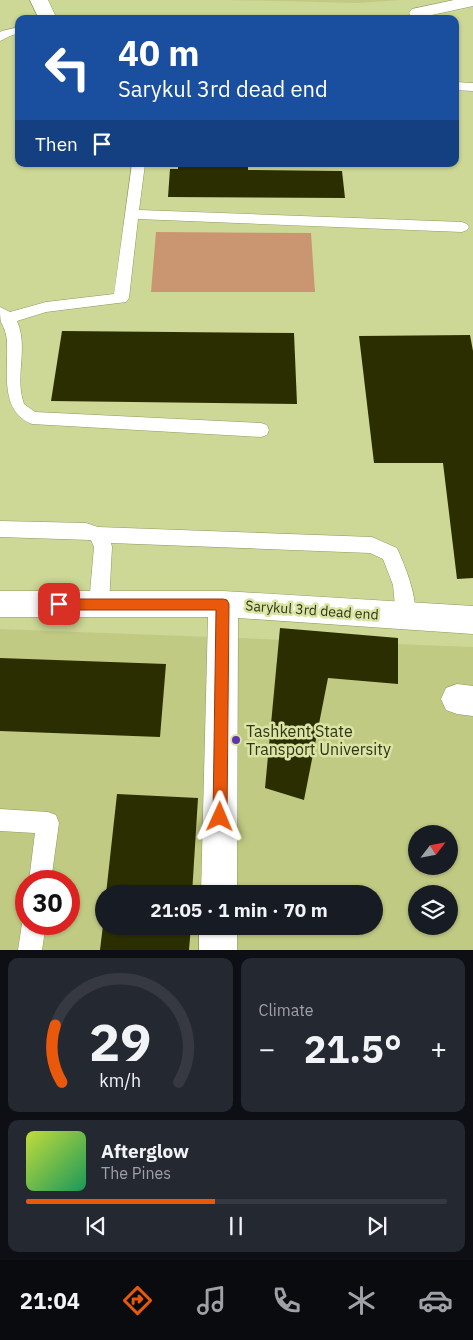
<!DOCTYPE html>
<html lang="en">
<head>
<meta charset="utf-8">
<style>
	:root { --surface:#171b24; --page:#242831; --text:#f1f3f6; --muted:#9ea1a6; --line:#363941; --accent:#ea580c }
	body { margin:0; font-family:"IBM Plex Sans",sans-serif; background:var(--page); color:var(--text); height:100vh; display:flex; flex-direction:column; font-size:19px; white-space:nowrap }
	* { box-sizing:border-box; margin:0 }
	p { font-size:16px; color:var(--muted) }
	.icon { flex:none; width:28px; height:28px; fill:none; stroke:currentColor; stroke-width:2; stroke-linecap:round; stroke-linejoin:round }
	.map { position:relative; height:950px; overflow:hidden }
	.sheet { display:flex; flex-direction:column; gap:8px; padding:8px; background:#0d0f14; flex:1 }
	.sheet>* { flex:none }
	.banner { position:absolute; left:15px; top:15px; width:444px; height:152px; border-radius:10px; box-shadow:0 1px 4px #0004; background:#1a4fa0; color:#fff; overflow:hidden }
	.needle { width:32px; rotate:58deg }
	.tools { position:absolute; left:408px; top:825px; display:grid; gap:10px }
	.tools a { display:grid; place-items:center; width:50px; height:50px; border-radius:50%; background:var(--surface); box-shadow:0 1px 4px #0004; font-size:25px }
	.speed { position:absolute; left:15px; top:870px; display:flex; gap:10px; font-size:25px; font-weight:700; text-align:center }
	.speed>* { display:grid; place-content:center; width:65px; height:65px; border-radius:50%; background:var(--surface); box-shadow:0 1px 4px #0004; line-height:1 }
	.speed .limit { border:8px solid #d22; background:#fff; color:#111 }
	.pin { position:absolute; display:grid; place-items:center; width:42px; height:42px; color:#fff; margin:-21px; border-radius:10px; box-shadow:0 2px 8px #0006 }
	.me { position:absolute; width:55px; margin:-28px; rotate:1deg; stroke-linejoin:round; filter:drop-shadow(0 0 4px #0008) }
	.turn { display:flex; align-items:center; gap:18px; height:105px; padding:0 20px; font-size:22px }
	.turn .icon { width:65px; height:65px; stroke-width:2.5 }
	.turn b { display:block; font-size:35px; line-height:42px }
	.then { display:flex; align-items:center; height:48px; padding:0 20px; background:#0003; gap:10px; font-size:19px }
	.big { font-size:38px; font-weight:700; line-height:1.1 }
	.sheet .card { flex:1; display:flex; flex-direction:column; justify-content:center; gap:8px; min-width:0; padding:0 18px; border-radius:10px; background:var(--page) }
	.sheet .dial { align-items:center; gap:0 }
	.dial svg { height:130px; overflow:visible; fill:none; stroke:var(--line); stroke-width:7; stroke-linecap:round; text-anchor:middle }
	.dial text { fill:var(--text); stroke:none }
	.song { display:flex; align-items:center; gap:15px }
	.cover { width:60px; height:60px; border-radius:8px; background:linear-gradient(135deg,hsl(70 70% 55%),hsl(150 70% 35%)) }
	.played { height:5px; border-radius:2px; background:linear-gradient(90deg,var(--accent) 45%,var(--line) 45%) }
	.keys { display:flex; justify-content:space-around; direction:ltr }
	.heat { display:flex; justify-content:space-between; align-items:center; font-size:28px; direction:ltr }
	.sheet .tiles { flex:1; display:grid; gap:8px; grid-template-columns:1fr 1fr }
	.card:last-child { grid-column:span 2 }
	.trip { position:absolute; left:95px; top:885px; width:288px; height:50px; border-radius:25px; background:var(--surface); box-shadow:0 1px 4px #0004; font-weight:700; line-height:50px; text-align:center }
	.tab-bar { display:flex; height:80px; justify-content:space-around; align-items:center; background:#090b0e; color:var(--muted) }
	.tab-bar .icon { width:35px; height:35px }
	.tab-bar .on { color:var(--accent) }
	.tab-bar b { font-size:22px; color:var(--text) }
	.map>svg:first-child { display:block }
	.built { fill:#c1ca83; fill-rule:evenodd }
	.green { fill:#ca9672 }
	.building { fill:#2b2f00 }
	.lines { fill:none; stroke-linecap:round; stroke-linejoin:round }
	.service-casing { stroke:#91995c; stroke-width:1 }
	.minor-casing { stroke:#91995c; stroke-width:1 }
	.service { fill:#fff; fill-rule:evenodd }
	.minor { fill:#fff; fill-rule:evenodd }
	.route { fill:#ea580c; stroke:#983908 }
	.poi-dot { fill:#6034ac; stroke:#dae4a3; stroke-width:2 }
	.labels { text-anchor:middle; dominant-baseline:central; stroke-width:5; stroke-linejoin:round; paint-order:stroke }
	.street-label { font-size:14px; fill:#30341a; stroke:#dae4a3 }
	.near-poi-label { font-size:16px; fill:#30341a; stroke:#dae4a3; text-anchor:start }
</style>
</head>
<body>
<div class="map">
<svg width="473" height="950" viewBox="0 0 473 950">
	<rect width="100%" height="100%" fill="#cdd796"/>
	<g class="built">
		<polygon points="227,0 400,0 357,3"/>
		<path d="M0,629L473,647V950H0ZM416,834H449V866H416ZM26,881H69V924H26ZM104,894H374V926H104ZM416,894H449V926H416Z"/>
	</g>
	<polygon class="green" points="156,232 311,233 315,292 151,292"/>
	<g class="building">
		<polygon points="178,164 248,164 248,170 342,171 345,198 168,197 170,169 178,169"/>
		<polygon points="62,331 294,333 297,404 51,401"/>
		<polygon points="470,335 473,351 473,578 457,579 443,463 374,463 359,336"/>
		<polygon points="280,628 398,638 398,684 328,678 304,800 265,788"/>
		<polygon points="0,658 166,664 160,737 0,731"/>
		<polygon points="117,794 198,798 192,894 106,894"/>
		<polygon points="104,917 104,926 191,926 189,950 100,950"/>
	</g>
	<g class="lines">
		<defs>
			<g id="service">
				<polygon points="19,27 19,33 10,36 0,41 0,32 2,31"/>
				<polygon points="455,82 473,83 473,91 455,90"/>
				<path d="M132,164H145L139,210L462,222L467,224L469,227L467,230L462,232L138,219L129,298L126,302L46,312L17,321C29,348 14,376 24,404L35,412L261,423L267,425L269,430L267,435L261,437L32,424C0,411 8,375 7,344C7,335 5,330 1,322C0,318 0,311 0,307L10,312L46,302L114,294Z"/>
				<path d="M0,521L86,523L98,527L372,537L397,548C405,566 421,604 413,622L406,625L399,622L396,616L393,585L383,559L370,553L111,543L112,547L109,604L106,610L99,613L92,610L89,604L94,547L91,540L0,537Z"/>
				<polygon points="0,809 48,812 56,815 59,823 51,881 29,881 35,833 0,831"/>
				<polygon points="26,916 26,924 46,924 42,950 18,950 22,924"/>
			</g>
			<g id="minor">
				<polygon points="30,0 48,0 57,19 39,19"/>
				<polygon points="454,0 473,0 473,6 418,18 412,17 409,13 412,9"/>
				<polygon points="0,591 223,591 473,606 473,634 238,618 237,894 201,894 208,617 0,617"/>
				<polygon points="457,684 473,686 473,716 457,714 446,710 441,699 446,688"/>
				<rect x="199" y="926" width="38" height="24"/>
			</g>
		</defs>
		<use href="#service" class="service-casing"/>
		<use href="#minor" class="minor-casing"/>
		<use href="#service" class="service"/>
		<use href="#minor" class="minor"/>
	</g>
	<polygon class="route" points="59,599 223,599 227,600 229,604 227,817 225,822 220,824 215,822 213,817 216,610 59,610 55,608 53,604 55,600"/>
	<circle class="poi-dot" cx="236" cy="740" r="5"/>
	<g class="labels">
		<g class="street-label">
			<text transform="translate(312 610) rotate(4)">Sarykul 3rd dead end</text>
		</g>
		<g class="near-poi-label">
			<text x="246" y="731">Tashkent State<tspan x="246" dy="18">Transport University</tspan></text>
		</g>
	</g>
</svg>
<div class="tools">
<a><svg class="needle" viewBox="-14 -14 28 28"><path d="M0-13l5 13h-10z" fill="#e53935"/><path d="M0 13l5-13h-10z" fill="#9ea1a6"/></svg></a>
<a><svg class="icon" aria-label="layers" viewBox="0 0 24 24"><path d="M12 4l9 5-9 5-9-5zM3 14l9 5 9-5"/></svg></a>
</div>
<div class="speed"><div class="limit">30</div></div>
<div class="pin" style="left:59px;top:604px;background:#d93025"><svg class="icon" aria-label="arrive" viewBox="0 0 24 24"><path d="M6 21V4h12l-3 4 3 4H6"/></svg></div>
<svg class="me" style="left:220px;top:817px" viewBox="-20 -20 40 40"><path d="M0-17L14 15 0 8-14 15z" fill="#ea580c" stroke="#fff" stroke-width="4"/></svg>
<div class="trip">21:05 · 1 min · 70 m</div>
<div class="banner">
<div class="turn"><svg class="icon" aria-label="left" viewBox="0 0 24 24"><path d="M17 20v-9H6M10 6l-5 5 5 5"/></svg><div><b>40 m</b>Sarykul 3rd dead end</div></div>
<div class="then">Then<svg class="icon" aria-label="arrive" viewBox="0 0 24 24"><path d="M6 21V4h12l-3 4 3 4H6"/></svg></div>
</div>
</div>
<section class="sheet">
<div class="tiles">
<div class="card dial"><svg viewBox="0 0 100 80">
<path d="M14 69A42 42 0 1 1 86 69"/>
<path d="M14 69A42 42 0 0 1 10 34" stroke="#ea580c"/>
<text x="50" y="56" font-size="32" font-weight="700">29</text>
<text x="50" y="72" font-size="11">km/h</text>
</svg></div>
<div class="card"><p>Climate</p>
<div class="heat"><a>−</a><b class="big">21.5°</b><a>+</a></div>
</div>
<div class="card">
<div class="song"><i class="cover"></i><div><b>Afterglow</b><p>The Pines</p></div></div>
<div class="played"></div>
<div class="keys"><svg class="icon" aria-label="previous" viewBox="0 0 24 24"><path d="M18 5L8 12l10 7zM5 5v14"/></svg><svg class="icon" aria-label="pause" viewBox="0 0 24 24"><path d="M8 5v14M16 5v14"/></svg><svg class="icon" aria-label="next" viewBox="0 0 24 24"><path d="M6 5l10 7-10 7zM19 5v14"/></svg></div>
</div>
</div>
</section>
<nav class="tab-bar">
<b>21:04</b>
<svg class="icon on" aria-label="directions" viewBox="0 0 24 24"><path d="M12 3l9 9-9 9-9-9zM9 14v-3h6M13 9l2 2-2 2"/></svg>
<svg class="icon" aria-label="music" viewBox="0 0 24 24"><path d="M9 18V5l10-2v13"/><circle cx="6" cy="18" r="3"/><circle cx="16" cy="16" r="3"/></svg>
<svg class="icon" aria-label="phone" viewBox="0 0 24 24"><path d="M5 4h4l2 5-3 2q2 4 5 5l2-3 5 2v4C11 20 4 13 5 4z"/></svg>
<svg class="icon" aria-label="climate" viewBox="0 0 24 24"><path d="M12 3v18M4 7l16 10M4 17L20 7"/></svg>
<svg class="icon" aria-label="car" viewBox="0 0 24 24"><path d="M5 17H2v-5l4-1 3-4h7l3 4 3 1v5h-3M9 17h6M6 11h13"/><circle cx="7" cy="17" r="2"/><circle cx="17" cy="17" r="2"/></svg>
</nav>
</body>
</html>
